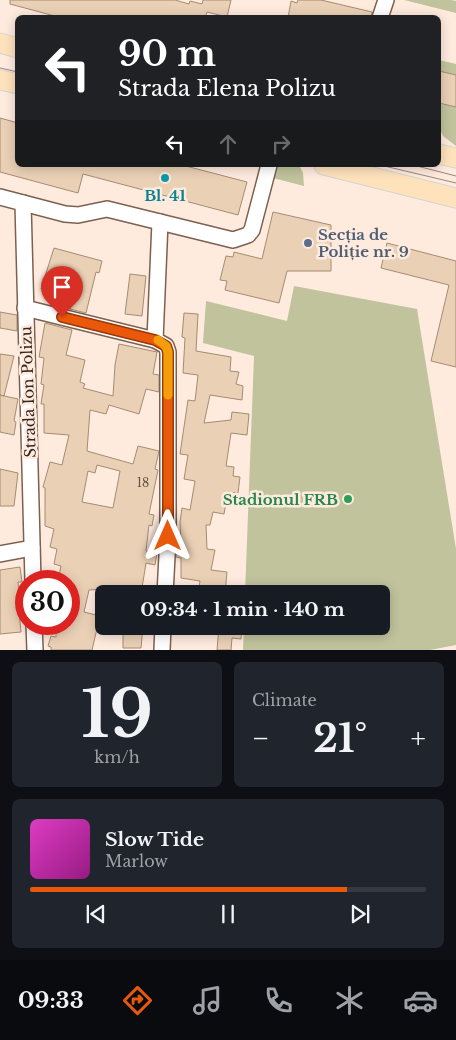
<!DOCTYPE html>
<html lang="en">
<head>
<meta charset="utf-8">
<style>
	:root { --surface:#171b24; --page:#20242c; --text:#f1f3f6; --muted:#9ea1a6; --line:#363941; --accent:#ea580c }
	body { margin:0; font-family:"Libre Baskerville",serif; background:var(--page); color:var(--text); height:100vh; display:flex; flex-direction:column; font-size:19px; white-space:nowrap }
	* { box-sizing:border-box; margin:0 }
	p { font-size:16px; color:var(--muted) }
	.icon { flex:none; width:28px; height:28px; fill:none; stroke:currentColor; stroke-width:2; stroke-linecap:round; stroke-linejoin:round }
	.map { position:relative; height:650px; overflow:hidden }
	.sheet { display:flex; flex-direction:column; gap:12px; padding:12px; background:#0d0f14; flex:1 }
	.sheet>* { flex:none }
	.guide { position:absolute; left:15px; top:15px; width:426px; height:152px; border-radius:8px; box-shadow:0 2px 12px #0003; background:#202124; color:#fff; overflow:hidden }
	.speed { position:absolute; left:15px; top:570px; display:flex; gap:10px; font-size:25px; font-weight:700; text-align:center }
	.speed>* { display:grid; place-content:center; width:65px; height:65px; border-radius:50%; background:var(--surface); box-shadow:0 2px 12px #0003; line-height:1 }
	.speed .limit { border:8px solid #d22; background:#fff; color:#111 }
	.pin { position:absolute; display:grid; place-items:center; width:42px; height:42px; color:#fff; margin:-51px -21px; border-radius:50% 50% 50% 0; rotate:-45deg; box-shadow:0 0 5px #0007 }
	.pin .icon { rotate:45deg }
	.me { position:absolute; width:55px; margin:-28px; rotate:0deg; stroke-linejoin:round; filter:drop-shadow(0 0 4px #0008) }
	.turn { display:flex; align-items:center; gap:18px; height:105px; padding:0 20px; font-size:22px }
	.turn .icon { width:65px; height:65px; stroke-width:2.5 }
	.turn b { display:block; font-size:35px; line-height:42px }
	.lanes { display:flex; align-items:center; height:48px; padding:0 20px; background:#0003; justify-content:center; gap:25px; direction:ltr }
	.lanes .off { opacity:.35 }
	.big { font-size:38px; font-weight:700; line-height:1.1 }
	.sheet .widget { flex:1; display:flex; flex-direction:column; justify-content:center; gap:8px; min-width:0; padding:0 18px; border-radius:8px; background:var(--page) }
	.sheet .dial { align-items:center; gap:0 }
	.dial b { font-size:65px; line-height:1 }
	.song { display:flex; align-items:center; gap:15px }
	.cover { width:60px; height:60px; border-radius:8px; background:linear-gradient(135deg,hsl(310 70% 55%),hsl(310 70% 35%)) }
	.played { height:5px; border-radius:2px; background:linear-gradient(90deg,var(--accent) 80%,var(--line) 80%) }
	.keys { display:flex; justify-content:space-around; direction:ltr }
	.heat { display:flex; justify-content:space-between; align-items:center; font-size:28px; direction:ltr }
	.sheet .tiles { flex:1; display:grid; gap:12px; grid-template-columns:1fr 1fr }
	.widget:last-child { grid-column:span 2 }
	.trip { position:absolute; left:95px; top:585px; width:295px; height:50px; border-radius:8px; background:var(--surface); box-shadow:0 2px 12px #0003; font-weight:700; line-height:50px; text-align:center }
	.tabs { display:flex; height:80px; justify-content:space-around; align-items:center; background:#090b0e; color:var(--muted) }
	.tabs .icon { width:35px; height:35px }
	.tabs .on { color:var(--accent) }
	.tabs b { font-size:22px; color:var(--text) }
	.map>svg:first-child { display:block }
	.green { fill:#c0c39c }
	.building { fill:#ead0b5; stroke:#a48c72; fill-rule:evenodd }
	.lines { fill:none; stroke-linecap:round; stroke-linejoin:round }
	.minor-casing { stroke:#7e604f; stroke-width:18 }
	.major-casing { stroke:#d6d4d2; stroke-width:21 }
	.minor { stroke:#fff; stroke-width:15 }
	.major { stroke:#fee2bc; stroke-width:19 }
	.tram { stroke:#98877d; stroke-width:1 }
	.route-casing { stroke:#983908; stroke-width:12 }
	.route { stroke:#ea580c; stroke-width:9 }
	.slow { stroke:#f59e0b; stroke-width:9 }
	.culture-dot { fill:#0f9aa8; stroke:#ffeade; stroke-width:2 }
	.service-dot { fill:#5c6f8a; stroke:#ffeade; stroke-width:2 }
	.leisure-dot { fill:#2e9e5b; stroke:#ffeade; stroke-width:2 }
	.labels { text-anchor:middle; dominant-baseline:central; stroke-width:5; stroke-linejoin:round; paint-order:stroke }
	.number-label { font-size:12px; fill:#615044 }
	.culture-label { font-size:15px; font-weight:bold; fill:#0d838f; stroke:#ffeade }
	.service-label { font-size:15px; font-weight:bold; fill:#4e5e75; stroke:#ffeade; text-anchor:start }
	.street-label { font-size:15px; fill:#33261f; stroke:#ffeade }
	.leisure-label { font-size:15px; font-weight:bold; fill:#27864d; stroke:#ffeade; text-anchor:end }
</style>
</head>
<body>
<div class="map">
<svg width="456" height="650" viewBox="0 0 456 650">
	<rect width="100%" height="100%" fill="#ffeade"/>
	<g class="green">
		<polygon points="404,0 451,0 456,1 456,13"/>
		<polygon points="439,60 456,64 456,146 443,136 439,127"/>
		<polygon points="272,165 299,165 303,173 304,186 269,177"/>
		<polygon points="294,286 417,309 456,549 456,645 430,650 243,650 244,626 381,626 381,594 245,594 254,356 203,343 206,301 287,321"/>
	</g>
	<g class="building">
		<polygon points="10,0 175,0 189,4 190,1 202,4 203,0 231,0 227,17 207,12 205,18 62,18 10,4"/>
		<polygon points="298,0 321,0 372,12 371,18 288,18 291,1 297,3"/>
		<polygon points="439,71 456,75 456,107 439,103"/>
		<polygon points="0,118 18,123 18,165 182,165 247,182 238,215 83,174 78,193 0,172"/>
		<polygon points="273,212 331,225 331,271 287,271 279,303 225,290 227,281 220,280 226,256 233,257 234,252 262,259"/>
		<polygon points="387,243 456,261 456,367 431,361 449,285 381,268"/>
		<polygon points="54,248 102,261 99,273 96,272 86,313 70,309 73,297 41,289"/>
		<polygon points="130,274 146,276 142,316 125,314"/>
		<polygon points="0,312 17,315 17,331 0,328"/>
		<polygon points="184,313 198,314 196,351 231,357 230,371 239,372 236,384 243,386 242,400 210,395 204,423 231,420 232,412 249,414 247,435 231,433 226,466 234,467 233,476 240,477 238,493 228,492 224,514 213,512 210,525 206,525 207,549 215,550 211,570 227,572 225,594 198,594 200,581 181,578 181,558 176,557 177,544 181,544 180,522 182,508 190,510 195,481 184,479 188,455 180,454 188,400 195,401 198,375 183,373 185,338 182,337"/>
		<path d="M45,323L72,330L66,355L85,360L80,382L85,384L83,388L113,396L115,365L119,344L157,352L153,374L159,375V392L146,389L139,414L109,405L106,414L90,410L87,451L133,464L138,446L159,451L155,469L158,470L149,514L154,515L152,526L149,525L146,551L157,553L155,565L146,563L141,594H120L121,588L89,590L84,612L100,616L92,650H51V647L48,646L51,636L56,637V624H69V581L58,580L61,566L54,564L57,549L50,547L54,529L45,526V488L43,487L50,462L62,465L69,435L44,433V404H41L44,385L41,384L44,358L39,357ZM97,465L120,471L113,508L82,502L88,471L95,473Z"/>
		<polygon points="0,354 14,356 4,396 0,395 18,399 14,421 16,422 14,435 0,432"/>
		<polygon points="0,469 18,473 14,506 0,506"/>
		<polygon points="20,567 22,582 18,582 20,600 18,600 21,632 0,634 0,570"/>
		<polygon points="123,626 143,626 141,648 123,648"/>
		<polygon points="219,626 242,626 241,639 232,638 231,650 217,650"/>
	</g>
	<g class="lines">
		<defs>
			<g id="minor">
				<polyline points="380,18 386,0"/>
				<polyline points="0,197 65,214 78,215 107,209 233,240 248,235 252,230 269,165"/>
				<polyline points="23,203 33,581"/>
				<polyline points="25,308 155,340 166,346 168,352 168,537 165,594"/>
				<polyline points="155,340 160,222"/>
				<polyline points="0,554 32,548"/>
				<polyline points="34,624 35,650"/>
				<polyline points="162,650 163,626"/>
			</g>
			<g id="major">
				<polyline points="0,43 18,48"/>
				<polyline points="0,80 18,84"/>
				<polyline points="439,154 456,158"/>
				<polyline points="324,165 456,198"/>
			</g>
		</defs>
		<use href="#minor" class="minor-casing"/>
		<use href="#major" class="major-casing"/>
		<use href="#minor" class="minor"/>
		<use href="#major" class="major"/>
		<g class="tram">
			<polyline points="0,68 18,72"/>
			<polyline points="380,165 456,183"/>
			<polyline points="413,165 456,176"/>
		</g>
	</g>
	<g class="lines">
		<defs>
			<polyline id="route" points="62,317 155,340 166,346 168,352 168,536"/>
		</defs>
		<use href="#route" class="route-casing"/>
		<use href="#route" class="route"/>
		<polyline class="slow" points="158,340 166,346 168,352 168,395"/>
	</g>
	<circle class="culture-dot" cx="165" cy="178" r="5"/>
	<circle class="service-dot" cx="308" cy="243" r="5"/>
	<circle class="leisure-dot" cx="348" cy="499" r="5"/>
	<g class="labels">
		<g class="number-label">
			<text x="143" y="482">18</text>
		</g>
		<g class="culture-label">
			<text x="165" y="195">Bl. 41</text>
		</g>
		<g class="service-label">
			<text x="318" y="234">Secția de<tspan x="318" dy="17">Poliție nr. 9</tspan></text>
		</g>
		<g class="street-label">
			<text transform="translate(28 392) rotate(-92)">Strada Ion Polizu</text>
		</g>
		<g class="leisure-label">
			<text x="338" y="499">Stadionul FRB</text>
		</g>
	</g>
</svg>
<div class="speed"><div class="limit">30</div></div>
<div class="pin" style="left:62px;top:317px;background:#d93025"><svg class="icon" aria-label="arrive" viewBox="0 0 24 24"><path d="M6 21V4h12l-3 4 3 4H6"/></svg></div>
<svg class="me" style="left:168px;top:536px" viewBox="-20 -20 40 40"><path d="M0-17L14 15 0 8-14 15z" fill="#ea580c" stroke="#fff" stroke-width="4"/></svg>
<div class="trip">09:34 · 1 min · 140 m</div>
<div class="guide">
<div class="turn"><svg class="icon" aria-label="left" viewBox="0 0 24 24"><path d="M17 20v-9H6M10 6l-5 5 5 5"/></svg><div><b>90 m</b>Strada Elena Polizu</div></div>
<div class="lanes"><svg class="icon" aria-label="left" viewBox="0 0 24 24"><path d="M17 20v-9H6M10 6l-5 5 5 5"/></svg><svg class="icon off" aria-label="ahead" viewBox="0 0 24 24"><path d="M12 20V5M6 11l6-6 6 6"/></svg><svg class="icon off" aria-label="right" viewBox="0 0 24 24"><path d="M7 20v-9h11M14 6l5 5-5 5"/></svg></div>
</div>
</div>
<section class="sheet">
<div class="tiles">
<div class="widget dial"><b>19</b><p>km/h</p></div>
<div class="widget"><p>Climate</p>
<div class="heat"><a>−</a><b class="big">21°</b><a>+</a></div>
</div>
<div class="widget">
<div class="song"><i class="cover"></i><div><b>Slow Tide</b><p>Marlow</p></div></div>
<div class="played"></div>
<div class="keys"><svg class="icon" aria-label="previous" viewBox="0 0 24 24"><path d="M18 5L8 12l10 7zM5 5v14"/></svg><svg class="icon" aria-label="pause" viewBox="0 0 24 24"><path d="M8 5v14M16 5v14"/></svg><svg class="icon" aria-label="next" viewBox="0 0 24 24"><path d="M6 5l10 7-10 7zM19 5v14"/></svg></div>
</div>
</div>
</section>
<nav class="tabs">
<b>09:33</b>
<svg class="icon on" aria-label="directions" viewBox="0 0 24 24"><path d="M12 3l9 9-9 9-9-9zM9 14v-3h6M13 9l2 2-2 2"/></svg>
<svg class="icon" aria-label="music" viewBox="0 0 24 24"><path d="M9 18V5l10-2v13"/><circle cx="6" cy="18" r="3"/><circle cx="16" cy="16" r="3"/></svg>
<svg class="icon" aria-label="phone" viewBox="0 0 24 24"><path d="M5 4h4l2 5-3 2q2 4 5 5l2-3 5 2v4C11 20 4 13 5 4z"/></svg>
<svg class="icon" aria-label="climate" viewBox="0 0 24 24"><path d="M12 3v18M4 7l16 10M4 17L20 7"/></svg>
<svg class="icon" aria-label="car" viewBox="0 0 24 24"><path d="M5 17H2v-5l4-1 3-4h7l3 4 3 1v5h-3M9 17h6M6 11h13"/><circle cx="7" cy="17" r="2"/><circle cx="17" cy="17" r="2"/></svg>
</nav>
</body>
</html>
